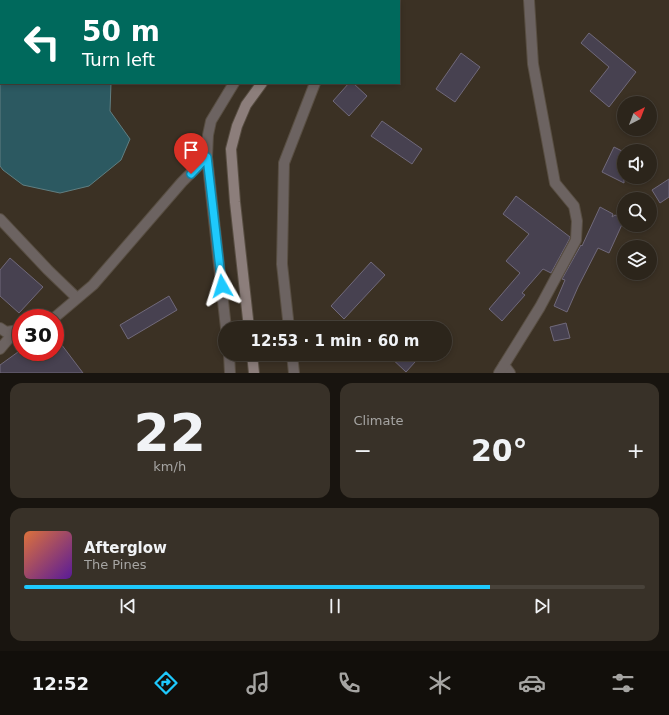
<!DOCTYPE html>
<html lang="en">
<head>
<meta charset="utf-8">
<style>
	:root { --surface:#2c251b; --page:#383128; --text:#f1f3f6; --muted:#a6a5a3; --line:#48423a; --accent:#1ec9fd }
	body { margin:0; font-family:"DejaVu Sans",sans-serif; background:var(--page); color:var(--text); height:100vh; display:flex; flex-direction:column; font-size:15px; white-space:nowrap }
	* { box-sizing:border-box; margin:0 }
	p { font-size:13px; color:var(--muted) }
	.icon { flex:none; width:22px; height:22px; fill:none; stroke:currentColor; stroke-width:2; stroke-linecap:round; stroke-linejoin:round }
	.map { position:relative; height:373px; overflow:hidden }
	.panel { display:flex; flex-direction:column; gap:10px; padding:10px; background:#18140f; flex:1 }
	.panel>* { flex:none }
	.banner { position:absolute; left:0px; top:0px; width:400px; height:84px; box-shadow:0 2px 6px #0003,0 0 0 1px var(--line); background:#00695c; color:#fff; overflow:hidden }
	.needle { width:26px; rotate:42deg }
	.buttons { position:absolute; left:617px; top:96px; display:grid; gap:8px }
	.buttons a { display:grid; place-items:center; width:40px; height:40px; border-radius:50%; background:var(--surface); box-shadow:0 2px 6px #0003,0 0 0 1px var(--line); font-size:20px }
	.speed { position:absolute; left:12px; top:309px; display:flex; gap:8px; font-size:20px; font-weight:700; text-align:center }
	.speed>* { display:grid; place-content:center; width:52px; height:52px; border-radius:50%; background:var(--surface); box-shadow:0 2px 6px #0003,0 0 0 1px var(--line); line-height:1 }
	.speed .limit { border:6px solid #d22; background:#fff; color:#111 }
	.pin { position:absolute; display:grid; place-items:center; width:34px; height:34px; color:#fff; margin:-41px -17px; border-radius:50% 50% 50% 0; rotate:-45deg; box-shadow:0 0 4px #0007 }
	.pin .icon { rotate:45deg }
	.me { position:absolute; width:44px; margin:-22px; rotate:354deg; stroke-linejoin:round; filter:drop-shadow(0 0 3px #0008) }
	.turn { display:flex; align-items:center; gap:14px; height:84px; padding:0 16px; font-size:18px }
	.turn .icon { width:52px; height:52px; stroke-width:2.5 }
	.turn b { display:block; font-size:28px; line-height:34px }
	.big { font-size:30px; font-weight:800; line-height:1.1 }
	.panel .tile { flex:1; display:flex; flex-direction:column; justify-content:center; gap:6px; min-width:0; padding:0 14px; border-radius:12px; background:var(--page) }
	.panel .dial { align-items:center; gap:0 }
	.dial b { font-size:52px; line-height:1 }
	.song { display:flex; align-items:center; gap:12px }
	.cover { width:48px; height:48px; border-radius:6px; background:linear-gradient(135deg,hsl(20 70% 55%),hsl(270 70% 35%)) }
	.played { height:4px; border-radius:2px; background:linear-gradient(90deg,var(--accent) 75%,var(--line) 75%) }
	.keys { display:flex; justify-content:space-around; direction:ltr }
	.heat { display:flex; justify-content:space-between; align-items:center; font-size:22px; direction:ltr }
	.panel .tiles { flex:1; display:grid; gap:10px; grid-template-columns:1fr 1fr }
	.tile:last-child { grid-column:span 2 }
	.trip { position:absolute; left:218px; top:321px; width:234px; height:40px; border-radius:20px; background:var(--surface); box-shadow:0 2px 6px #0003,0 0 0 1px var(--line); font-weight:800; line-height:40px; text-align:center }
	.tab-bar { display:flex; height:64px; justify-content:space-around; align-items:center; background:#120f0b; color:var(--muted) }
	.tab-bar .icon { width:28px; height:28px }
	.tab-bar .current { color:var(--accent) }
	.tab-bar b { font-size:18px; color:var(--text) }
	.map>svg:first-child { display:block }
	.water { fill:#2c5961; stroke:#607e81 }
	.building { fill:#474150; stroke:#70697a }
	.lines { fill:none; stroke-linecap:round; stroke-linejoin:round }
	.street-casing { stroke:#584e42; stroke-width:12 }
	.secondary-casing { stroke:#584e42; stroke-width:12 }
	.street { stroke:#6c6361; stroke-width:10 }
	.secondary { stroke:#8c7e7b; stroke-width:10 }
	.route-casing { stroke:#1483a4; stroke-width:10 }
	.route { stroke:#1ec9fd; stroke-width:7 }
</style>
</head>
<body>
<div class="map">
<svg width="669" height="373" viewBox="0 0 669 373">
	<rect width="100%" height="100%" fill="#3b3124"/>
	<polygon class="water" points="0,0 70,1 1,1 1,83 111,83 110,111 130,139 121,160 89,186 60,193 23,185 3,170 0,166"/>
	<g class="building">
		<polygon points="589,33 636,72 609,107 590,91 609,67 581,43"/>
		<polygon points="461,53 480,67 455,102 436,89"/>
		<polygon points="349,83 353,83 367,96 349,116 333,101"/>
		<polygon points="382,121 422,149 412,164 371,136"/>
		<polygon points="614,147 624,152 624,183 602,172"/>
		<polygon points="669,179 669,197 660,203 652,190"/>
		<polygon points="516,196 570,237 570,238 551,273 543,269 522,293 525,295 502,321 489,309 520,273 506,261 529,234 503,214"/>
		<polygon points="600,207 613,214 612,217 615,215 624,219 624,220 609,253 598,248 578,287 567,312 554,306 565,280 562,279 581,245 582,246"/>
		<polygon points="10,258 43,287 19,313 0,296 0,270"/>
		<polygon points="371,262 385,275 344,319 331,306"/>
		<polygon points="169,296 177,310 128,339 120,325"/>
		<polygon points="566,323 570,338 554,341 550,327"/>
		<polygon points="55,336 83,373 0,373 0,365 18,352 55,352"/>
		<polygon points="387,354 407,354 415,362 406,372"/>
	</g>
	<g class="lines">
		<defs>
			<g id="street">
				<polyline points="292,1 292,0"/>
				<polyline points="368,1 369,0"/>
				<polyline points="0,219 48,270 77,298"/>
				<polyline points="54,318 93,285 182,182 207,157"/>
				<polyline points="0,328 6,332 19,330"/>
				<polyline points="226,328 207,157 208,135 211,121 234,83"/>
				<polyline points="289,328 282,264 284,163 315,83"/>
				<polyline points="0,349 16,330"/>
				<polyline points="229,354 230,373"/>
				<polyline points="292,354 294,373"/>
				<polyline points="504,365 510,373"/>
				<polyline points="499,373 540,307 576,240 577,221 574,206 555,183 533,64 529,0"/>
			</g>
			<g id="secondary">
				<polyline points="322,1 323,0"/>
				<polyline points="249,328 235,202 231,149 237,126 246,105 262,83"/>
				<polyline points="252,354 254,373"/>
			</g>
		</defs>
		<use href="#street" class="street-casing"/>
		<use href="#secondary" class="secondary-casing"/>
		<use href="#street" class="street"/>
		<use href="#secondary" class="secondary"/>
	</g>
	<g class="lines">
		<defs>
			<polyline id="route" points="191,174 207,157 222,286"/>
		</defs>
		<use href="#route" class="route-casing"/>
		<use href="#route" class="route"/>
	</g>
</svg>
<div class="buttons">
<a><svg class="needle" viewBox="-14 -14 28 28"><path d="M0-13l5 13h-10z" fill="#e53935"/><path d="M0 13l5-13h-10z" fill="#a6a5a3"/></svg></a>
<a><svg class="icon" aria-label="sound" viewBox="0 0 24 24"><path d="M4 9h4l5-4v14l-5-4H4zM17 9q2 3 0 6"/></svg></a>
<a><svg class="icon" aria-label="search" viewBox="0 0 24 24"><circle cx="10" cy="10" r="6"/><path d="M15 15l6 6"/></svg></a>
<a><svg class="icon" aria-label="layers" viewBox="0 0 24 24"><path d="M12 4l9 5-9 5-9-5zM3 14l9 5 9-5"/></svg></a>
</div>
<div class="speed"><div class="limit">30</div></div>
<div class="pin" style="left:191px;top:174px;background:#d93025"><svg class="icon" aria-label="arrive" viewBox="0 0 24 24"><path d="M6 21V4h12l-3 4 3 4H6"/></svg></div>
<svg class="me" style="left:222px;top:286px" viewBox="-20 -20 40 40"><path d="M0-17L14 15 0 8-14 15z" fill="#1ec9fd" stroke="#fff" stroke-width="4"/></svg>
<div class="trip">12:53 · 1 min · 60 m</div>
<div class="banner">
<div class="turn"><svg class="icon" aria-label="left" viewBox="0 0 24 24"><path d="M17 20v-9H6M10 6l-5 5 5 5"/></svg><div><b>50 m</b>Turn left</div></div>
</div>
</div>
<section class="panel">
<div class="tiles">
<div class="tile dial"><b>22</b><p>km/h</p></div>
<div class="tile"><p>Climate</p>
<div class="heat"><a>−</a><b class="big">20°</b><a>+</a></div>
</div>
<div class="tile">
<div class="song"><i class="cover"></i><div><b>Afterglow</b><p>The Pines</p></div></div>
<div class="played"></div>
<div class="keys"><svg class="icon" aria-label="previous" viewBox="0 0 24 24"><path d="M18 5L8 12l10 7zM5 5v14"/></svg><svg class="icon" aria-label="pause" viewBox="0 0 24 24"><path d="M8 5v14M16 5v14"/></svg><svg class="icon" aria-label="next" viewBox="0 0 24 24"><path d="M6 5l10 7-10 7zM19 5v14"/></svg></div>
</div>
</div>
</section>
<nav class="tab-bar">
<b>12:52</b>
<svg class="icon current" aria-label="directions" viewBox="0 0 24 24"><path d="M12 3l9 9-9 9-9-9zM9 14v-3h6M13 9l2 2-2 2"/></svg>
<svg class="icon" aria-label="music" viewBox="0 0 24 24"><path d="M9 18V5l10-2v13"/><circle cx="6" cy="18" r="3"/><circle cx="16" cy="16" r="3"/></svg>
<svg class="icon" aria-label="phone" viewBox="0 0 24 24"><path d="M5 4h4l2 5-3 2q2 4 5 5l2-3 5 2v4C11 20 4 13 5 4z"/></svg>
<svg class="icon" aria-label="climate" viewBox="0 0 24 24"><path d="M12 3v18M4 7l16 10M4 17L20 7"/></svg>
<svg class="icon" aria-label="car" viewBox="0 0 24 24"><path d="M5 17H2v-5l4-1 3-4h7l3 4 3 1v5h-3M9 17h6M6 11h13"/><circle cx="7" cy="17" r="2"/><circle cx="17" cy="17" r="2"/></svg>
<svg class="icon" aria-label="filters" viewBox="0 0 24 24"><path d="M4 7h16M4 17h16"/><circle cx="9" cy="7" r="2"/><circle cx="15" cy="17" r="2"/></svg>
</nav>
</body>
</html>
